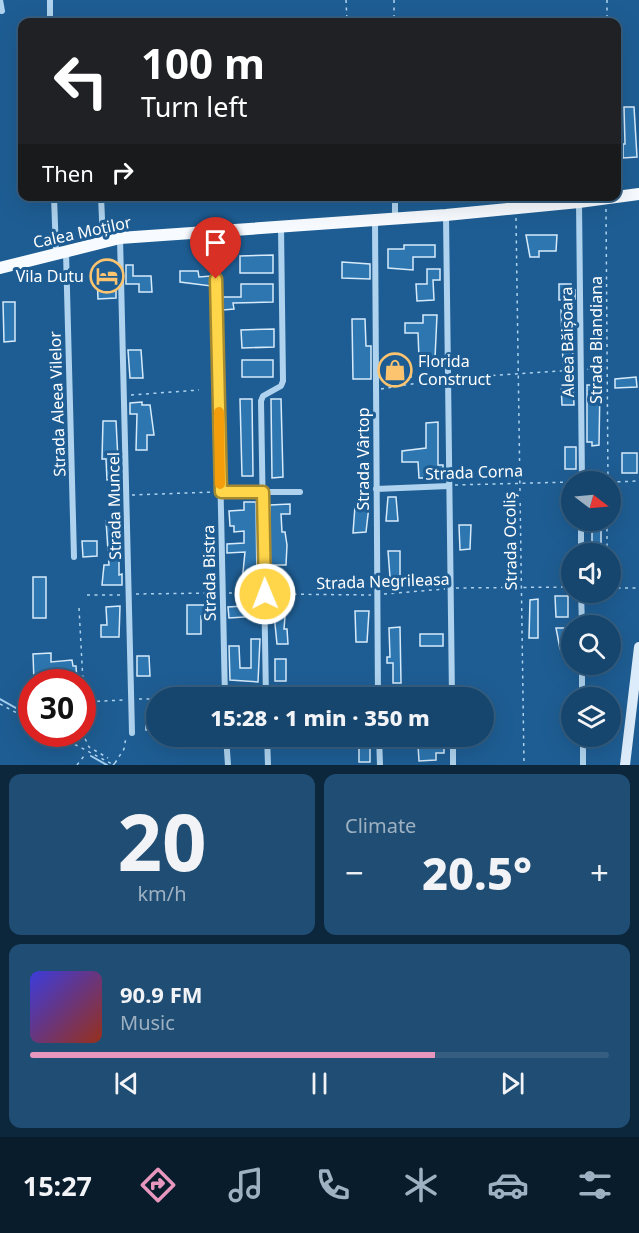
<!DOCTYPE html>
<html lang="en">
<head>
<meta charset="utf-8">
<style>
	:root { --surface:#16466e; --page:#1f4d73; --text:#f1f3f6; --muted:#9eb1c2; --line:#355e81; --accent:#e797bd }
	body { margin:0; font-family:"Noto Sans",sans-serif; background:var(--page); color:var(--text); height:100vh; display:flex; flex-direction:column; font-size:22px; white-space:nowrap }
	* { box-sizing:border-box; margin:0 }
	p { font-size:20px; color:var(--muted) }
	.icon { flex:none; width:33px; height:33px; fill:none; stroke:currentColor; stroke-width:2; stroke-linecap:round; stroke-linejoin:round }
	.map { position:relative; height:765px; overflow:hidden }
	.side { display:flex; flex-direction:column; gap:9px; padding:9px; background:#0c263c; flex:1 }
	.side>* { flex:none }
	.guide { position:absolute; left:18px; top:18px; width:603px; height:183px; border-radius:12px; box-shadow:0 6px 24px #0002,0 0 0 2px var(--line); background:#202124; color:#fff; overflow:hidden }
	.needle { width:39px; rotate:106deg }
	.controls { position:absolute; left:561px; top:471px; display:grid; gap:12px }
	.controls a { display:grid; place-items:center; width:60px; height:60px; border-radius:50%; background:var(--surface); box-shadow:0 6px 24px #0002,0 0 0 2px var(--line); font-size:30px }
	.speed { position:absolute; left:18px; top:669px; display:flex; gap:12px; font-size:30px; font-weight:700; text-align:center }
	.speed>* { display:grid; place-content:center; width:78px; height:78px; border-radius:50%; background:var(--surface); box-shadow:0 6px 24px #0002,0 0 0 2px var(--line); line-height:1 }
	.speed .limit { border:9px solid #d22; background:#fff; color:#111 }
	.pin { position:absolute; display:grid; place-items:center; width:51px; height:51px; color:#fff; margin:-62px -26px; border-radius:50% 50% 50% 0; rotate:-45deg; box-shadow:0 0 6px #0007 }
	.pin .icon { rotate:45deg }
	.me { position:absolute; width:66px; margin:-33px; rotate:359deg; stroke-linejoin:round; filter:drop-shadow(0 0 4px #0008) }
	.turn { display:flex; align-items:center; gap:21px; height:126px; padding:0 24px; font-size:27px }
	.turn .icon { width:78px; height:78px; stroke-width:2.5 }
	.turn b { display:block; font-size:42px; line-height:51px }
	.then { display:flex; align-items:center; height:57px; padding:0 24px; background:#0003; gap:12px; font-size:22px }
	.big { font-size:45px; font-weight:800; line-height:1.1 }
	.side .widget { flex:1; display:flex; flex-direction:column; justify-content:center; gap:9px; min-width:0; padding:0 21px; border-radius:12px; background:var(--page) }
	.side .dial { align-items:center; gap:0 }
	.dial b { font-size:78px; line-height:1 }
	.song { display:flex; align-items:center; gap:18px }
	.cover { width:72px; height:72px; border-radius:9px; background:linear-gradient(135deg,hsl(240 70% 55%),hsl(10 70% 35%)) }
	.played { height:6px; border-radius:3px; background:linear-gradient(90deg,var(--accent) 70%,var(--line) 70%) }
	.keys { display:flex; justify-content:space-around; direction:ltr }
	.heat { display:flex; justify-content:space-between; align-items:center; font-size:33px; direction:ltr }
	.side .tiles { flex:1; display:grid; gap:9px; grid-template-columns:1fr 1fr }
	.widget:last-child { grid-column:span 2 }
	.trip { position:absolute; left:146px; top:687px; width:348px; height:60px; border-radius:30px; background:var(--surface); box-shadow:0 6px 24px #0002,0 0 0 2px var(--line); font-weight:800; line-height:60px; text-align:center }
	.tab-bar { display:flex; height:96px; justify-content:space-around; align-items:center; background:#091c2c; color:var(--muted) }
	.tab-bar .icon { width:42px; height:42px }
	.tab-bar .on { color:var(--accent) }
	.tab-bar b { font-size:27px; color:var(--text) }
	.map>svg:first-child { display:block }
	.lines { fill:none; stroke-linecap:round; stroke-linejoin:round }
	.stream { stroke:#a3cff0; stroke-width:2 }
	.building { fill:#2d76b0; stroke:#d6eafa; stroke-width:1.5 }
	.path { stroke:#afd3ee; stroke-width:1.5; stroke-dasharray:3 4.5; stroke-linecap:butt }
	.street { stroke:#afd3ee; stroke-width:6 }
	.secondary { stroke:#dcecfa; stroke-width:10 }
	.primary { stroke:#f7fbff; stroke-width:12 }
	.path-bridge { stroke:#afd3ee; stroke-width:1.5; stroke-dasharray:3 4.5; stroke-linecap:butt }
	.route-casing { stroke:#a68a30; stroke-width:15 }
	.route { stroke:#ffd54a; stroke-width:10 }
	.slow { stroke:#f59e0b; stroke-width:10 }
	.labels { text-anchor:middle; dominant-baseline:central; stroke-width:6; stroke-linejoin:round; paint-order:stroke }
	.street-label { font-size:16px; fill:#fff; stroke:#1e5d93 }
	.poi-label { font-size:16px; fill:#fff; stroke:#1e5d93; text-anchor:end }
</style>
</head>
<body>
<div class="map">
<svg width="639" height="765" viewBox="0 0 639 765">
	<rect width="100%" height="100%" fill="#1e5d93"/>
	<g class="lines">
		<g class="stream">
			<polyline points="0,699 32,717"/>
			<polyline points="60,734 71,740"/>
			<polyline points="91,756 107,765"/>
		</g>
	</g>
	<g class="building">
		<polygon points="624,107 634,107 637,157 623,158 623,144 625,144"/>
		<polygon points="526,235 557,235 556,251 539,251 539,257 530,257"/>
		<polygon points="404,245 435,245 435,257 413,257 413,270 388,268 388,249 404,249"/>
		<polygon points="273,255 273,273 240,273 240,256"/>
		<polygon points="342,262 370,264 370,279 342,278"/>
		<polygon points="126,265 133,265 133,276 151,276 152,292 139,292 139,284 126,284"/>
		<polygon points="427,269 440,269 440,280 433,280 434,300 417,301 416,284 427,284"/>
		<polygon points="180,271 198,271 199,277 211,276 211,286 180,282"/>
		<polygon points="116,272 116,298 98,299 97,273"/>
		<polygon points="241,284 273,284 273,302 233,303 234,309 223,310 223,297 241,297"/>
		<polygon points="559,284 571,284 571,290 575,290 575,299 559,300"/>
		<polygon points="3,302 15,302 15,341 4,342"/>
		<polygon points="572,309 573,362 563,363 561,310"/>
		<polygon points="423,315 437,315 435,358 419,358 418,333 405,333 405,323 423,323"/>
		<polygon points="352,319 365,319 366,346 371,346 371,379 353,379"/>
		<polygon points="274,329 274,347 242,348 241,330"/>
		<polygon points="128,350 141,350 143,378 130,378"/>
		<rect x="242" y="360" width="31" height="17"/>
		<polygon points="410,363 411,377 381,378 381,364"/>
		<polygon points="636,377 637,387 615,388 615,379"/>
		<polygon points="561,384 573,384 574,405 562,405"/>
		<polygon points="587,385 600,385 599,445 592,446 592,442 587,442"/>
		<polygon points="240,399 252,399 253,476 242,476"/>
		<polygon points="271,399 281,399 283,477 272,478"/>
		<polygon points="142,402 142,405 150,405 154,435 147,435 147,450 136,450 137,414 130,414 130,403"/>
		<polygon points="103,421 116,421 119,479 107,480 106,459 102,459"/>
		<polygon points="438,422 438,465 443,465 443,478 419,478 418,462 402,462 402,451 426,448 426,423"/>
		<rect x="565" y="447" width="11" height="22"/>
		<rect x="622" y="453" width="15" height="20"/>
		<polygon points="388,497 396,497 398,521 386,521"/>
		<polygon points="244,502 256,502 257,582 242,582 245,552 227,553 227,544 244,543 244,531 234,532 234,526 230,526 229,511 244,510"/>
		<polygon points="290,504 290,514 281,514 282,532 285,532 287,545 286,565 270,565 270,505"/>
		<polygon points="355,506 369,506 366,532 353,533"/>
		<polygon points="119,520 119,575 122,574 122,585 102,585 104,565 109,565 106,521"/>
		<rect x="592" y="520" width="9" height="33"/>
		<polygon points="459,525 471,525 470,549 460,550"/>
		<polygon points="82,541 97,541 97,556 83,557"/>
		<polygon points="388,551 400,551 400,576 390,577"/>
		<rect x="33" y="577" width="13" height="41"/>
		<polygon points="555,596 568,596 568,617 556,617"/>
		<polygon points="538,599 538,638 529,638 530,600"/>
		<polygon points="286,603 284,629 287,629 288,644 277,644 273,604"/>
		<polygon points="187,605 216,605 216,617 201,616 201,634 187,634"/>
		<polygon points="259,605 259,616 229,618 228,607"/>
		<polygon points="120,606 119,637 101,637 101,625 107,625 106,607"/>
		<polygon points="355,611 369,611 367,642 356,642"/>
		<polygon points="400,627 401,683 393,683 393,663 387,663 387,657 390,657 389,628"/>
		<polygon points="556,628 568,628 569,648 560,649"/>
		<rect x="420" y="634" width="23" height="12"/>
		<polygon points="251,639 260,639 258,682 230,680 229,646 239,646 240,668 251,668"/>
		<polygon points="51,653 51,662 72,660 73,666 76,666 77,682 34,682 33,654"/>
		<polygon points="137,656 149,656 150,676 137,676"/>
		<rect x="275" y="659" width="11" height="22"/>
		<polygon points="146,711 156,711 155,729 146,730"/>
		<rect x="359" y="744" width="11" height="18"/>
		<polygon points="418,745 444,745 444,753 436,753 436,760 419,761"/>
	</g>
	<g class="lines">
		<g class="path">
			<polyline points="346,0 347,22"/>
			<polyline points="394,0 394,22"/>
			<polyline points="607,0 607,22"/>
			<polyline points="606,209 608,482"/>
			<polyline points="516,218 524,765"/>
			<polyline points="587,369 606,368"/>
			<polyline points="455,378 573,370"/>
			<polyline points="381,389 442,379"/>
			<polyline points="131,395 199,390"/>
			<polyline points="610,482 639,481"/>
			<polyline points="455,485 572,482"/>
			<polyline points="132,495 214,492"/>
			<polyline points="607,554 607,520"/>
			<polyline points="456,588 572,587"/>
			<polyline points="610,588 639,588"/>
			<polyline points="229,593 257,594"/>
			<polyline points="136,594 218,593"/>
			<polyline points="271,594 371,595"/>
			<polyline points="384,594 445,589"/>
			<polyline points="87,595 122,595"/>
			<polyline points="79,608 84,700"/>
			<polyline points="384,692 445,691"/>
			<polyline points="272,696 301,695"/>
			<polyline points="233,697 261,696"/>
			<polyline points="139,699 156,699"/>
			<polyline points="82,702 125,700"/>
			<polyline points="0,704 32,721"/>
			<polyline points="82,732 89,747 108,758"/>
			<polyline points="55,734 114,765"/>
			<polyline points="115,763 124,749 126,737"/>
			<polyline points="77,765 84,756"/>
		</g>
		<g class="street">
			<polyline points="0,0 2,11"/>
			<polyline points="50,0 50,22"/>
			<polyline points="54,196 56,253"/>
			<polyline points="101,196 103,242"/>
			<polyline points="395,196 395,218"/>
			<polyline points="579,202 582,482"/>
			<polyline points="446,215 452,698"/>
			<polyline points="375,220 378,698"/>
			<polyline points="215,231 225,698"/>
			<polyline points="120,238 132,733"/>
			<polyline points="66,252 74,557"/>
			<polyline points="376,489 449,486"/>
			<polyline points="221,492 300,492"/>
			<polyline points="581,554 581,520"/>
			<polyline points="581,592 582,626"/>
			<polyline points="582,664 582,698"/>
			<polyline points="266,698 261,401 263,396 281,386 283,381 281,227"/>
			<polyline points="226,736 228,765"/>
			<polyline points="267,736 268,765"/>
			<polyline points="379,736 380,765"/>
			<polyline points="453,736 453,765"/>
			<polyline points="583,736 583,765"/>
		</g>
		<polyline class="secondary" points="625,765 639,647"/>
		<polyline class="primary" points="0,268 120,238 446,215 579,202 639,194"/>
		<polyline class="path-bridge" points="113,765 115,763"/>
	</g>
	<g class="lines">
		<defs>
			<polyline id="route" points="216,279 221,492 263,492 265,594"/>
		</defs>
		<use href="#route" class="route-casing"/>
		<use href="#route" class="route"/>
		<polyline class="slow" points="219,412 220,484"/>
	</g>
	<defs>
		<symbol id="hotel-ring" viewBox="-11 -11 22 22"><circle r="9.5" fill="#1e5d93" stroke="#fdc46f" stroke-width="1.5"/><path d="M-6-4.5h1.5V1H6V5H4.5V3h-9V5H-6ZM-4 0a1.8 1.8 0 1 1 3.6 0ZM.5 0V-2.5h3Q6-2.5 6 0Z" fill="#fdc46f"/></symbol>
		<symbol id="shop-ring" viewBox="-11 -11 22 22"><circle r="9.5" fill="#1e5d93" stroke="#fdc46f" stroke-width="1.5"/><path d="M-5-2.5h2.3a2.7 3.5 0 0 1 5.4 0H5L5.5 6h-11ZM-1.5-2.5h3a1.5 2.3 0 0 0-3 0Z" fill="#fdc46f"/></symbol>
	</defs>
	<g fill-rule="evenodd">
		<use href="#hotel-ring" x="88" y="257" width="38" height="38"/>
		<use href="#shop-ring" x="376" y="351" width="38" height="38"/>
	</g>
	<g class="labels">
		<g class="street-label">
			<text transform="translate(82 232) rotate(-12)">Calea Moților</text>
			<text transform="translate(596 340) rotate(-90)">Strada Blandiana</text>
			<text transform="translate(567 342) rotate(-91)">Aleea Băișoara</text>
			<text transform="translate(57 404) rotate(-92)">Strada Aleea Vilelor</text>
			<text transform="translate(363 459) rotate(-90)">Strada Vârtop</text>
			<text transform="translate(474 472) rotate(-2)">Strada Corna</text>
			<text transform="translate(114 506) rotate(-91)">Strada Muncel</text>
			<text transform="translate(510 541) rotate(-91)">Strada Ocoliș</text>
			<text transform="translate(209 573) rotate(-91)">Strada Bistra</text>
			<text transform="translate(383 581) rotate(-2)">Strada Negrileasa</text>
		</g>
		<g class="poi-label">
			<text x="84" y="276">Vila Dutu</text>
			<text x="418" y="361" text-anchor="start">Florida<tspan x="418" dy="18">Construct</tspan></text>
		</g>
	</g>
</svg>
<div class="controls">
<a><svg class="needle" viewBox="-14 -14 28 28"><path d="M0-13l5 13h-10z" fill="#e53935"/><path d="M0 13l5-13h-10z" fill="#9eb1c2"/></svg></a>
<a><svg class="icon" aria-label="sound" viewBox="0 0 24 24"><path d="M4 9h4l5-4v14l-5-4H4zM17 9q2 3 0 6"/></svg></a>
<a><svg class="icon" aria-label="search" viewBox="0 0 24 24"><circle cx="10" cy="10" r="6"/><path d="M15 15l6 6"/></svg></a>
<a><svg class="icon" aria-label="layers" viewBox="0 0 24 24"><path d="M12 4l9 5-9 5-9-5zM3 14l9 5 9-5"/></svg></a>
</div>
<div class="speed"><div class="limit">30</div></div>
<div class="pin" style="left:216px;top:279px;background:#d93025"><svg class="icon" aria-label="arrive" viewBox="0 0 24 24"><path d="M6 21V4h12l-3 4 3 4H6"/></svg></div>
<svg class="me" style="left:265px;top:594px" viewBox="-20 -20 40 40"><circle r="17" fill="#ffd54a" stroke="#fff" stroke-width="3"/><path d="M0-11L8 9 0 5-8 9z" fill="#fff"/></svg>
<div class="trip">15:28 · 1 min · 350 m</div>
<div class="guide">
<div class="turn"><svg class="icon" aria-label="left" viewBox="0 0 24 24"><path d="M17 20v-9H6M10 6l-5 5 5 5"/></svg><div><b>100 m</b>Turn left</div></div>
<div class="then">Then<svg class="icon" aria-label="right" viewBox="0 0 24 24"><path d="M7 20v-9h11M14 6l5 5-5 5"/></svg></div>
</div>
</div>
<section class="side">
<div class="tiles">
<div class="widget dial"><b>20</b><p>km/h</p></div>
<div class="widget"><p>Climate</p>
<div class="heat"><a>−</a><b class="big">20.5°</b><a>+</a></div>
</div>
<div class="widget">
<div class="song"><i class="cover"></i><div><b>90.9 FM</b><p>Music</p></div></div>
<div class="played"></div>
<div class="keys"><svg class="icon" aria-label="previous" viewBox="0 0 24 24"><path d="M18 5L8 12l10 7zM5 5v14"/></svg><svg class="icon" aria-label="pause" viewBox="0 0 24 24"><path d="M8 5v14M16 5v14"/></svg><svg class="icon" aria-label="next" viewBox="0 0 24 24"><path d="M6 5l10 7-10 7zM19 5v14"/></svg></div>
</div>
</div>
</section>
<nav class="tab-bar">
<b>15:27</b>
<svg class="icon on" aria-label="directions" viewBox="0 0 24 24"><path d="M12 3l9 9-9 9-9-9zM9 14v-3h6M13 9l2 2-2 2"/></svg>
<svg class="icon" aria-label="music" viewBox="0 0 24 24"><path d="M9 18V5l10-2v13"/><circle cx="6" cy="18" r="3"/><circle cx="16" cy="16" r="3"/></svg>
<svg class="icon" aria-label="phone" viewBox="0 0 24 24"><path d="M5 4h4l2 5-3 2q2 4 5 5l2-3 5 2v4C11 20 4 13 5 4z"/></svg>
<svg class="icon" aria-label="climate" viewBox="0 0 24 24"><path d="M12 3v18M4 7l16 10M4 17L20 7"/></svg>
<svg class="icon" aria-label="car" viewBox="0 0 24 24"><path d="M5 17H2v-5l4-1 3-4h7l3 4 3 1v5h-3M9 17h6M6 11h13"/><circle cx="7" cy="17" r="2"/><circle cx="17" cy="17" r="2"/></svg>
<svg class="icon" aria-label="filters" viewBox="0 0 24 24"><path d="M4 7h16M4 17h16"/><circle cx="9" cy="7" r="2"/><circle cx="15" cy="17" r="2"/></svg>
</nav>
</body>
</html>
